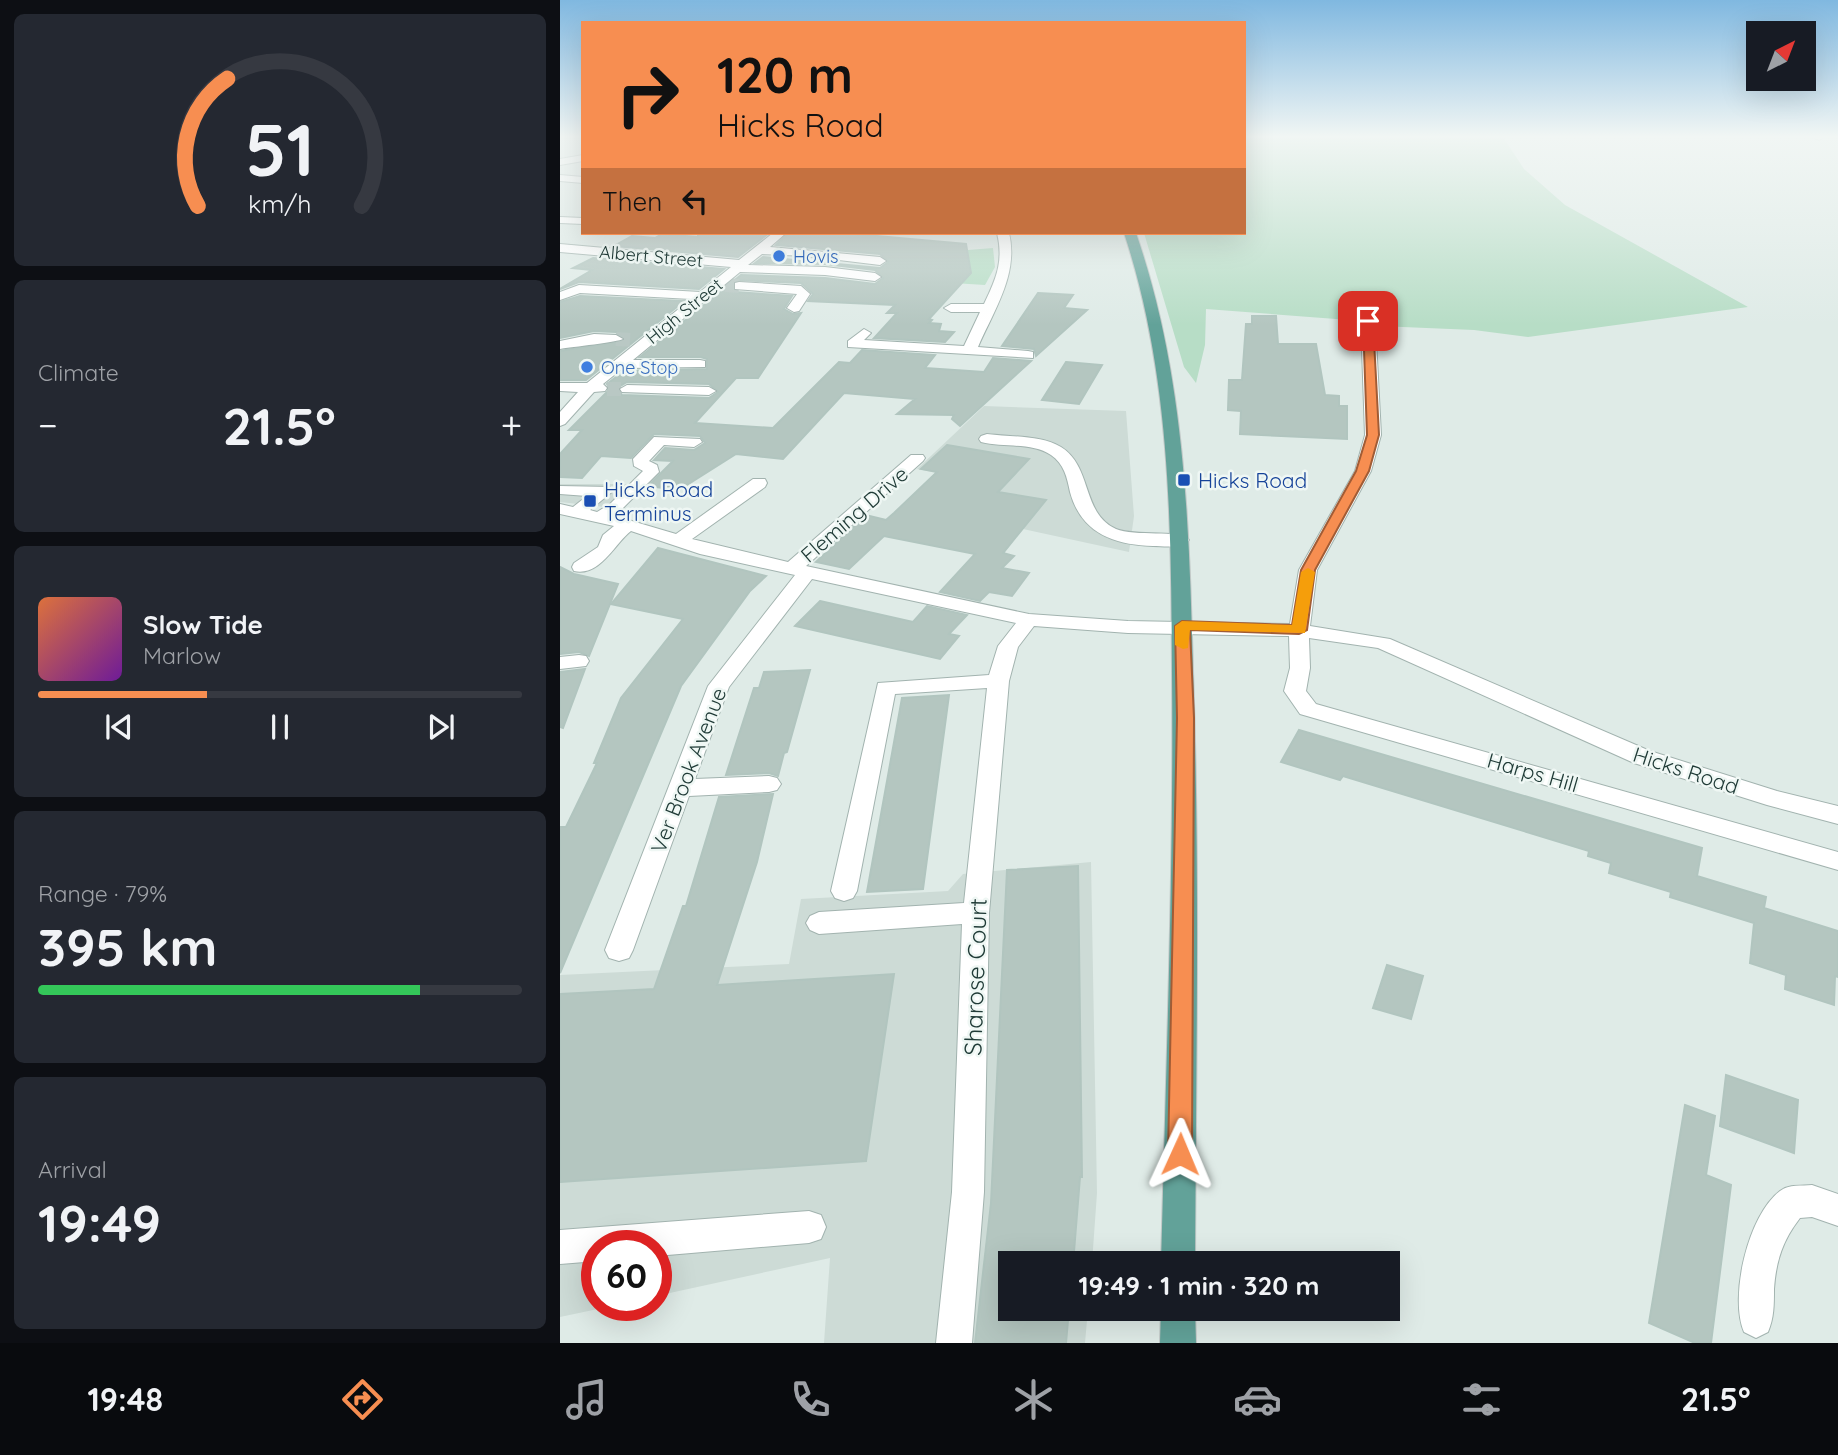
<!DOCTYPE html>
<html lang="en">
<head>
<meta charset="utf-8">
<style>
	:root { --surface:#171b24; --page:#242831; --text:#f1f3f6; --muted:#9ea1a6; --line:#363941; --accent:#f78e51 }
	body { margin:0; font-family:Quicksand,sans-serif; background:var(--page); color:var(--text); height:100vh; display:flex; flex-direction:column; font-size:26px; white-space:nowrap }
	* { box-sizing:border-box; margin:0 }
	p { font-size:23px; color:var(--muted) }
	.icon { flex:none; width:38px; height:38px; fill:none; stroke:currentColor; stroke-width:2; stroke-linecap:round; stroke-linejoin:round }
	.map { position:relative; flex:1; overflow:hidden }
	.side { display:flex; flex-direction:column; gap:14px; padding:14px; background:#0d0f14; width:560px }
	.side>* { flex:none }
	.guide { position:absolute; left:21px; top:21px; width:665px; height:214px; border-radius:0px; box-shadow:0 7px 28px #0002; background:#f78e51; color:#111; overflow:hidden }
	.needle { width:46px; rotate:42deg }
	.controls { position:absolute; left:1186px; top:21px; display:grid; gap:14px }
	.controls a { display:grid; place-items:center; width:70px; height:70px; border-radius:0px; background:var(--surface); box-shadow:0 7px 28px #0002; font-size:35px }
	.speed { position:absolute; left:21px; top:1230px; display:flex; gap:14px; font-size:35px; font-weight:700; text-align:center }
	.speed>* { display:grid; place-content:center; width:91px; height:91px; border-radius:50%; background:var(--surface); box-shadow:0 7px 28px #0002; line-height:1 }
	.speed .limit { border:10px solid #d22; background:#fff; color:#111 }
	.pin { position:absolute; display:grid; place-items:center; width:60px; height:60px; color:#fff; margin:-30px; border-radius:14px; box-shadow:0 4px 10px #0006 }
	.me { position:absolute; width:77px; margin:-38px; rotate:1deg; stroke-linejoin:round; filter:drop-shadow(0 0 5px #0008) }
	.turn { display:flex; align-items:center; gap:24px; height:147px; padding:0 21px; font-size:32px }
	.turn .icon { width:91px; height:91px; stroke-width:2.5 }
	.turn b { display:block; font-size:49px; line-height:60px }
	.then { display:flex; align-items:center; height:66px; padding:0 21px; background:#0003; gap:14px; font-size:26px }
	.big { font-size:52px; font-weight:700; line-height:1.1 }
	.side .widget { flex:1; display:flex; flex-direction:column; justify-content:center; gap:10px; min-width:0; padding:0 24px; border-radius:10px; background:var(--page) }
	.side .dial { align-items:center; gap:0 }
	.dial svg { height:182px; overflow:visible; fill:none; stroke:var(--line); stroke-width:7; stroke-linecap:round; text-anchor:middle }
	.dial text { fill:var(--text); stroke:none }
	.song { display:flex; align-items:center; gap:21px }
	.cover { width:84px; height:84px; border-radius:10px; background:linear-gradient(135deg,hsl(20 70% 55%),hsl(280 70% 35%)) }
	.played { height:7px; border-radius:4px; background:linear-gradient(90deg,var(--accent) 35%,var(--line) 35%) }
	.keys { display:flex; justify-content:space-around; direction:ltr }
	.heat { display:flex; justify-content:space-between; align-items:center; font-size:38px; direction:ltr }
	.charge { height:10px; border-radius:5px; background:linear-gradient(90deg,#34c759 79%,var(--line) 0) }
	.trip { position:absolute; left:438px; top:1251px; width:402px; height:70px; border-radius:0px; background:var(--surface); box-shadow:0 7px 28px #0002; font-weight:700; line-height:70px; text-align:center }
	.dock { display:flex; height:112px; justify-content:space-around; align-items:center; background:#090b0e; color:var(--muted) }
	.dock .icon { width:49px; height:49px }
	.dock .selected { color:var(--accent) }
	.dock b { font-size:32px; color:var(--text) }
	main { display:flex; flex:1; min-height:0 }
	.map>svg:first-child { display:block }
	.built { fill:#cddbd6 }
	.green { fill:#b7ddc6 }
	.building { fill:#b4c6c0; stroke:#b1c5bf; stroke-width:2; fill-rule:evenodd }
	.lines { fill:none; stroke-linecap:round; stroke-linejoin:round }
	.minor-tunnel { stroke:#b9c8c4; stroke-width:14; stroke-dasharray:14 7; stroke-linecap:butt }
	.minor-casing { stroke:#a2b3af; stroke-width:2 }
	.major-casing { stroke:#c1c8c7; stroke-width:2 }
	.minor { fill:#fff; fill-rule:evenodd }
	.major { fill:#62a299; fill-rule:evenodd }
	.route { fill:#f78e51; stroke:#a15c35; stroke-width:2 }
	.slow { fill:#f59e0b }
	.shop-dot { fill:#3f7fe0; stroke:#eff7f4; stroke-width:2.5 }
	.transit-dot { fill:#1a4fb4; stroke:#eff7f4; stroke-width:2.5 }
	.labels { text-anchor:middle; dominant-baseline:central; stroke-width:5; stroke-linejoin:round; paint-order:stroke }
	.far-street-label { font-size:18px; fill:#203b37; stroke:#eff7f4 }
	.far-shop-label { font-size:18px; fill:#366cbe; stroke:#eff7f4; text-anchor:start }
	.transit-label { font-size:21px; fill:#164399; stroke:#eff7f4; text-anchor:start }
	.street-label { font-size:21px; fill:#203b37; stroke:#eff7f4 }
	.near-street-label { font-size:24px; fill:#203b37; stroke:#eff7f4 }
</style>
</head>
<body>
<main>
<section class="side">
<div class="widget dial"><svg viewBox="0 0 100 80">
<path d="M14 69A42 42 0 1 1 86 69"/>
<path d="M14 69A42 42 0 0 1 27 13" stroke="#f78e51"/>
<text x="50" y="56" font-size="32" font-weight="700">51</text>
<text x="50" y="72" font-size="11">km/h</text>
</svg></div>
<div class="widget"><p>Climate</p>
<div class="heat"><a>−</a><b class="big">21.5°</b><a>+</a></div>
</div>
<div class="widget">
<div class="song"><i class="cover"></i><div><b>Slow Tide</b><p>Marlow</p></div></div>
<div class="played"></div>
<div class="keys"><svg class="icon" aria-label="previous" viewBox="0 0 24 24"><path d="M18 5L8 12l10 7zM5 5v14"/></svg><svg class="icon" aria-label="pause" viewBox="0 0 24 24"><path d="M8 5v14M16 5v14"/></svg><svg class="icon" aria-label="next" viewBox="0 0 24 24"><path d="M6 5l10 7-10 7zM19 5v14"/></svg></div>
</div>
<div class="widget"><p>Range · 79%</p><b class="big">395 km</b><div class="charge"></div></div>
<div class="widget"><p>Arrival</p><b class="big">19:49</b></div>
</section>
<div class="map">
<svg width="1278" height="1343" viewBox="0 0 1278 1343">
	<rect width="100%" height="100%" fill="#dfebe7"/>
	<g class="built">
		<polygon points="424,406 566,411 574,516 569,552 412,518 445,485 357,469"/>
		<polygon points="0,484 71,484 45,507 0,502"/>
		<polygon points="531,862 537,1193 532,1263 450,1264 450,1309 528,1309 525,1343 264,1343 270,1258 96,1296 96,1246 37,1246 37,1306 52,1306 0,1317 0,975 229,964 241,899 388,891 403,874"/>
	</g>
	<g class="green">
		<polygon points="684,137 943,137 964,169 1005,205 1188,307 968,337 914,330 819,326 789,320 646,309 645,345 636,383 624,367 584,233 684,233"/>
		<polygon points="433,248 435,267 425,285 329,279 395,251"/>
	</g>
	<g class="building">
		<polygon points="138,233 209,233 178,257 54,246 72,236 95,238 102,234 138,237"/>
		<path d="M228,233H283L406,244L411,273L369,319L372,320L369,323L381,324L379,331L394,332L385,342L314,338L337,313H327L335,305L248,301L253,294L241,283L174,280L172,289L175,292L232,296L224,309L233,314L241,313L198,378H176L135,423L213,428L279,362L290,363L302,350L375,355L365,368L424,372L433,358L471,361L400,426L392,419L394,415L337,414L355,399L284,393L223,459L176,454L119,490L88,486L113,461L94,460L105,448L134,450L145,443L140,436L94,434L71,458L41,456L22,478L0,477V454L22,430H9L47,392L50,388L47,384L64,371L147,369V359L141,357H80L181,275L265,278L315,284L323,278L315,270L265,264L195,263L203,257L320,268L328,262L320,254L216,245ZM67,382L149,384L158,392L149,398L62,395L57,388Z"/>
		<polygon points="33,258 164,269 139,289 19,282 0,289 32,270 13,268"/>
		<polygon points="478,293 513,295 504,308 527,310 476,356 474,349 442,346"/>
		<polygon points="20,296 124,301 26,380 0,380 0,351 65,340 56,332 34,331 0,338 0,302"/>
		<polygon points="692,316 716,316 718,344 756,344 765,395 779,396 779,406 787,406 787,439 680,434 681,411 668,410 669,380 682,380 686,324 692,324"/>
		<polygon points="506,362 542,365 519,404 482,400"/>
		<polygon points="387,445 469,459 438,492 486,500 443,553 454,556 442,568 469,573 452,596 429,592 420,601 380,592 415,554 324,536 289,569 256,562 306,515 326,520 334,513 377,472 361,469"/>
		<polygon points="98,548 206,576 190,591 121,686 0,973 0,827 6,827 37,763 34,763 61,698 123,619 51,604"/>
		<polygon points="0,567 14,574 58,584 29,656 19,652 0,654"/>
		<polygon points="260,601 353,622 367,606 407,615 389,634 399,636 380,659 235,626"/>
		<polygon points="25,669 3,728 0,727 0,672"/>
		<polygon points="250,670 227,752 224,753 218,776 209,773 166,775 194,688 199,688 204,672"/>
		<polygon points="389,695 363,889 307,892 342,698"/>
		<polygon points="739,730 1142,848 1137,876 1206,897 1204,908 1278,931 1278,977 1275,976 1274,1005 1225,989 1226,975 1190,963 1194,923 1110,897 1111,892 1049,873 1051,863 1028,856 1029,851 783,776 780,780 721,762"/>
		<polygon points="213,794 197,862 157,985 334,974 306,1161 0,1182 0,994 94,989 123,906 126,906 159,797"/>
		<polygon points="518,866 522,1177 520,1177 513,1264 450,1264 450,1309 509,1309 506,1343 415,1343 431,1203 447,870"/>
		<polygon points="827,965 863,976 851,1019 813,1008"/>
		<polygon points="1166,1075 1238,1100 1234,1153 1160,1126"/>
		<polygon points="1125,1105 1155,1116 1146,1175 1171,1185 1151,1343 1135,1343 1089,1323"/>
	</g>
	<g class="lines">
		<g class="minor-tunnel">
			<polyline points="165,285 179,286"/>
			<polyline points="56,339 72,340"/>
			<polyline points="47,389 67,389"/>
		</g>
		<defs>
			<g id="minor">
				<polygon points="1253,137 1264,137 1259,140"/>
				<polygon points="23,155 23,161 0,165 0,159"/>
				<polygon points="0,175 23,177 23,183 0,181"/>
				<polygon points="0,217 23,218 23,224 0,223"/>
				<polygon points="213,233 226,233 210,247 320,257 326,261 320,265 246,256 202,254 188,265 265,267 315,273 321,277 315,281 265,275 180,272 73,360 140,360 145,361 145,367 63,368 43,384 47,388 45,391 34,392 5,424 0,426 0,412 18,392 0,391 0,383 27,383 131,299 20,293 0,300 0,292 19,285 140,292 171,267 0,252 0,244 179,260"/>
				<path d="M437,233H449C459,274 434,310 418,347L468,351L473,352V358L288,347V341L304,329L311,333L304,340L404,346L420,312H391L384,308L391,304H424C436,279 444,261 437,233Z"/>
				<polygon points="179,282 241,286 250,294 239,311 234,312 227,308 237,294 175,289 175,283"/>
				<path d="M808,316L815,320L821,435L811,471L757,570L750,626L830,639L1090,751L1217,791L1278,806V824L1207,805L1074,763L818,648L749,638L750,668L746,691L756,704L1278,852V870L740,714L724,691L730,668L729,636L568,633L474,626L458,647L449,681L429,913L424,1192L412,1343H376L392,1192L402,924L259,934L250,930L246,923L250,916L259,912L404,903L427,688L335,694L297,891L293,898L284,901L275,898L271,891L318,683L429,675L438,646L456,623L252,579L169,687L135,779L209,776L217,778L221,784L217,790L209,792L129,796L73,950L69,958L59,961L49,958L45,950L148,686L235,575L140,554L71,531C55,543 40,577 14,571L12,567L14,563L38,547L43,535L54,526L0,514V504L13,507L27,496L0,494V486L50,487L53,491L30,510L37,512L50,504L83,471L74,466L73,459L94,437L140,439L142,442L134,447L104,445L89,461L97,465L99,472L55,516L116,534L193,479H205L207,483L205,487L132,539L228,562L351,455H363L365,458L363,461L246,566L469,614L568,621L730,624L739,570L795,471L805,435L801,320Z"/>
				<path d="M34,334L56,335L63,339C59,342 11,347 0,349V341Z"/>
				<polygon points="67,385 149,387 156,391 149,395 62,392 60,389"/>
				<path d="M427,434C450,437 481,435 501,447C533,467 521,513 556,529C574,537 620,529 629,540C622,549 604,546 593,546C554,545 521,533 510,492C507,477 504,464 491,455C472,442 443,448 421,442L419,439L421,436Z"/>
				<polygon points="19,655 26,656 29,661 26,666 0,669 0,657"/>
				<path d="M1252,1185L1278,1194V1226L1252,1217L1240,1218C1223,1240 1216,1260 1214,1289C1214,1305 1214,1318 1208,1332L1196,1338L1184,1332C1169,1297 1188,1215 1220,1191C1229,1184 1242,1186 1252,1185Z"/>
				<polygon points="249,1211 261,1215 266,1227 261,1239 249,1243 96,1256 96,1246 37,1246 37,1261 0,1264 0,1230"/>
			</g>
			<g id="major">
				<path d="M564,233H576C625,375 629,523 633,671C640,869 636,1066 635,1264H601C606,1066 614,869 612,672C611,524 611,375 564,233Z"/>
				<polygon points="601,1309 635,1309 636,1343 600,1343"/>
			</g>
		</defs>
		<use href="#minor" class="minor-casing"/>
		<use href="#major" class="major-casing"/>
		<use href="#minor" class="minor"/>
		<use href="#major" class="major"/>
	</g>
	<linearGradient id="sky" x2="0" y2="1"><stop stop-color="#80b8e0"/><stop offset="0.42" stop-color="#f1f6f4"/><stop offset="1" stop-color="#f1f6f4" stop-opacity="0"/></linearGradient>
	<rect width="1278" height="325" fill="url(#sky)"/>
	<polygon class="route" points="808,318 813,321 819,435 809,471 755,570 747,630 739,634 630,630 634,718 632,1154 628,1162 620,1166 611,1162 608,1154 617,718 615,626 622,621 732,625 741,570 796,471 807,435 803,321"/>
	<polygon class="slow" points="748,568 755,572 745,633 630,630 628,648 623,649 615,645 615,626 622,621 732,625 741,572"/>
	<g class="shop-dot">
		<circle cx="219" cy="256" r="7"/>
		<circle cx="27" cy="367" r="7"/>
	</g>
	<g class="transit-dot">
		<rect x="617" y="473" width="14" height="14" rx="3.5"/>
		<rect x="23" y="494" width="14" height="14" rx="3.5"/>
	</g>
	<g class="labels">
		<g class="far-street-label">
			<text transform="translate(91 256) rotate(5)">Albert Street</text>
			<text transform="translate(124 311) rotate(-39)">High Street</text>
		</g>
		<g class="far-shop-label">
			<text x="233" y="256">Hovis</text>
			<text x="41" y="367">One Stop</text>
		</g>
		<g class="transit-label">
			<text x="638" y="480">Hicks Road</text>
			<text x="44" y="489">Hicks Road<tspan x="44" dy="24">Terminus</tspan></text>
		</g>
		<g class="street-label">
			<text transform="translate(294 514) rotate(-41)">Fleming Drive</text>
			<text transform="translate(128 770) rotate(-69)">Ver Brook Avenue</text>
			<text transform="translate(1126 770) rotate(18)">Hicks Road</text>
			<text transform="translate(973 772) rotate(16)">Harps Hill</text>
		</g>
		<g class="near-street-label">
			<text transform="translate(415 977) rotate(-88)">Sharose Court</text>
		</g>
	</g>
</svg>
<div class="controls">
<a><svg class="needle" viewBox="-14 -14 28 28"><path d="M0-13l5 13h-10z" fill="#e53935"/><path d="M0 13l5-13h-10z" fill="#9ea1a6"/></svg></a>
</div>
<div class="speed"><div class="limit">60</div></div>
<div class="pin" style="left:808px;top:321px;background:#d93025"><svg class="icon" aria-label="arrive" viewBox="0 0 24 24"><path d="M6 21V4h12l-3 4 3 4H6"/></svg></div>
<svg class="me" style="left:620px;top:1154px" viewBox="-20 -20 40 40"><path d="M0-17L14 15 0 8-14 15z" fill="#f78e51" stroke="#fff" stroke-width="4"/></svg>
<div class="trip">19:49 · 1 min · 320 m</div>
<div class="guide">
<div class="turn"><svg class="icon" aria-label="right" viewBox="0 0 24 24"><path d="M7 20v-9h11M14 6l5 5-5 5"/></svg><div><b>120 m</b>Hicks Road</div></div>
<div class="then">Then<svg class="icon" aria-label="left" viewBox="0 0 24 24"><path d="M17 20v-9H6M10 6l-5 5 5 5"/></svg></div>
</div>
</div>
</main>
<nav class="dock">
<b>19:48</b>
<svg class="icon selected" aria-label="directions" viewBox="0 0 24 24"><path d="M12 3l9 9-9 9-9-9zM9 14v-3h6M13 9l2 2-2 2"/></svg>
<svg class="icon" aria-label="music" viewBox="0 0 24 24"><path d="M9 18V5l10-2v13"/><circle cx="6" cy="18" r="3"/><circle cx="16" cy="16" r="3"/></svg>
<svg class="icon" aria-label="phone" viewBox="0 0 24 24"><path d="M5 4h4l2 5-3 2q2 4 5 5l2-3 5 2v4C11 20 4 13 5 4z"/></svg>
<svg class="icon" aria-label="climate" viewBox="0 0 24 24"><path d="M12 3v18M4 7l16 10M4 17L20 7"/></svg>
<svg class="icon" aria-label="car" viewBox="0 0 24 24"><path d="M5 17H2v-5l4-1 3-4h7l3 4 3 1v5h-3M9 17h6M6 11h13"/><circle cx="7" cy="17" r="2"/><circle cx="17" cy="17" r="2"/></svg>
<svg class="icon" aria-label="filters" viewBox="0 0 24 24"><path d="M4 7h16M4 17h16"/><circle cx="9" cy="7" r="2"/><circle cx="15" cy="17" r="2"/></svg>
<b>21.5°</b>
</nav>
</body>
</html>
